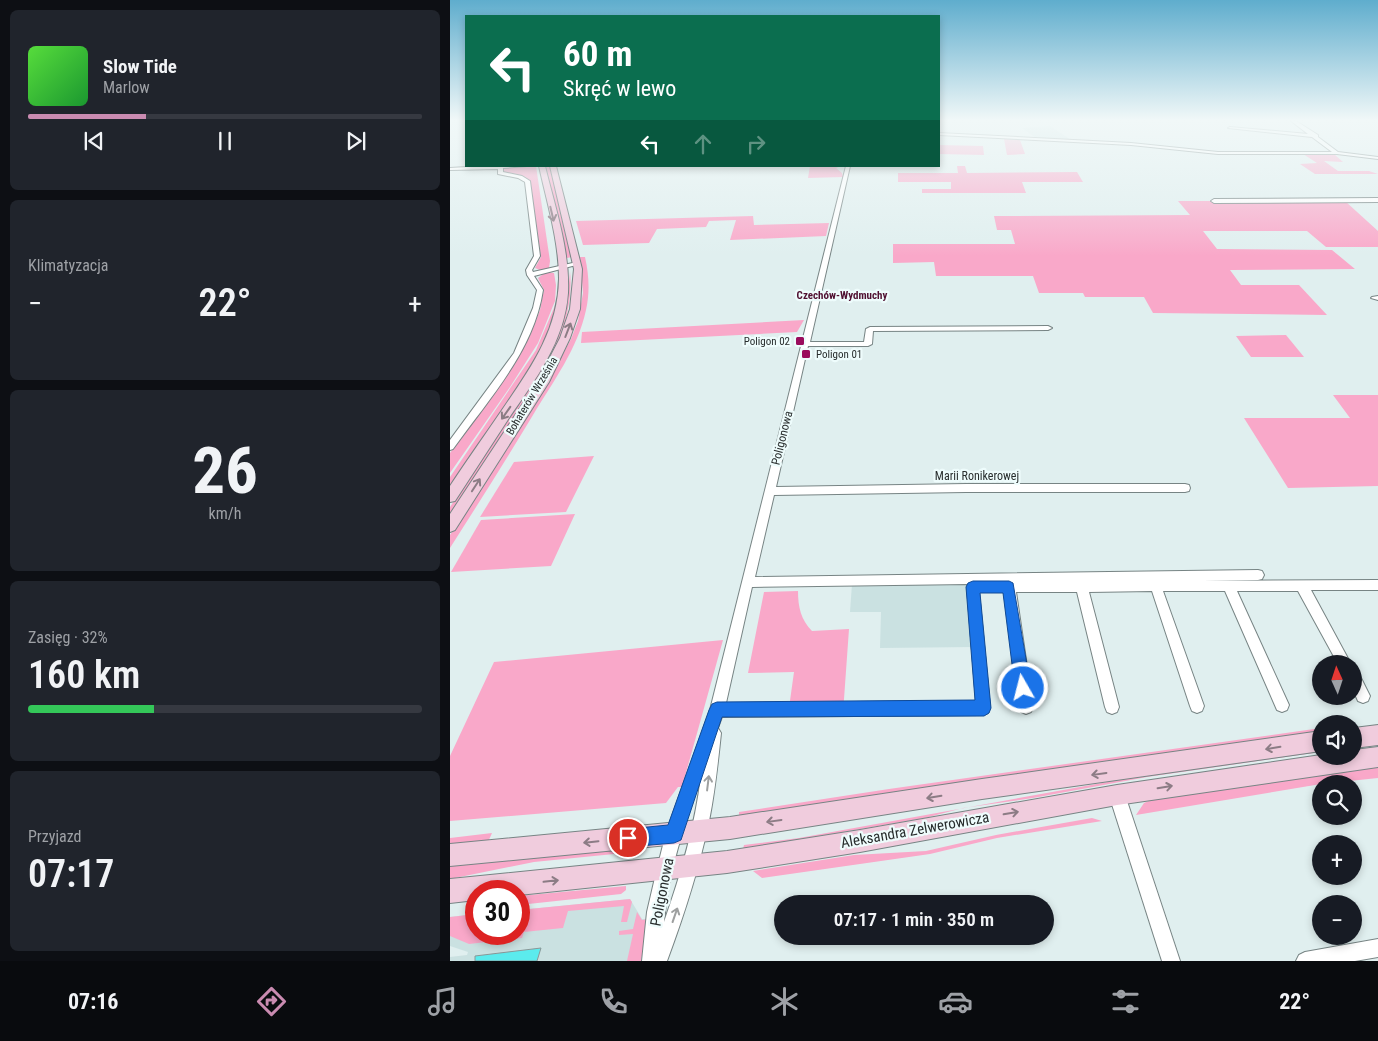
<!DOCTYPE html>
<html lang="pl">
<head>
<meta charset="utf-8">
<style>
	:root { --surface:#171b24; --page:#20242c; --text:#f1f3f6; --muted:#9ea1a6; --line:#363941; --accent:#ca8bb1 }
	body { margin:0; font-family:"Roboto Condensed",sans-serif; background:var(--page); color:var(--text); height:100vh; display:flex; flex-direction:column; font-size:19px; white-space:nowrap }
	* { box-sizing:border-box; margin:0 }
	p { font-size:16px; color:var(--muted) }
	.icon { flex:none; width:28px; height:28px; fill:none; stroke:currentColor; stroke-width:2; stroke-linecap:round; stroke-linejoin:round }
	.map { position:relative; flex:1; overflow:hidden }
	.details { display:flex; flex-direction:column; gap:10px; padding:10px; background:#0d0f14; width:450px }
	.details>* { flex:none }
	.hud { position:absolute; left:15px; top:15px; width:475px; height:152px; border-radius:0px; box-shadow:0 2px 8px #0003; background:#0b6e4f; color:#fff; overflow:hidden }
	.needle { width:32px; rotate:357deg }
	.controls { position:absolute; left:862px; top:655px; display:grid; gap:10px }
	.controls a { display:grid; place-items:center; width:50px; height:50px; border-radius:50%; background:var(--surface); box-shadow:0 2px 8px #0003; font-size:25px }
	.speed { position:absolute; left:15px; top:880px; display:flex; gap:10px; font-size:25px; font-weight:700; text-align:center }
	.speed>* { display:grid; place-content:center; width:65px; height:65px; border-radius:50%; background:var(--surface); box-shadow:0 2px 8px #0003; line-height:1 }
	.speed .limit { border:8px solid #d22; background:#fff; color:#111 }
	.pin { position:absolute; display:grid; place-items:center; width:42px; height:42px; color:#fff; margin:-21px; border:2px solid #fff; border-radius:50%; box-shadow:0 1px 5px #0007 }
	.me { position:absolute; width:55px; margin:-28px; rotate:352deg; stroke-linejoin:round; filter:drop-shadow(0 0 4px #0008) }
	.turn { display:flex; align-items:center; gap:18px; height:105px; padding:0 15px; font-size:22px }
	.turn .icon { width:65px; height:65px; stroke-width:2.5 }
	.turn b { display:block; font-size:35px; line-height:42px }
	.lanes { display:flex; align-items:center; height:48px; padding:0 15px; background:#0003; justify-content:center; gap:25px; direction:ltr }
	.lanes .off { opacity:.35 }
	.big { font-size:38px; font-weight:600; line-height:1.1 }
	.details .card { flex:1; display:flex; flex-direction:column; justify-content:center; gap:8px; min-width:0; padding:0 18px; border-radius:8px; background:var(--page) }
	.details .dial { align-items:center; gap:0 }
	.dial b { font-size:65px; line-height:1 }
	.song { display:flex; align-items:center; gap:15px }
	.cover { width:60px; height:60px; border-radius:8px; background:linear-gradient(135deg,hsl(110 70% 55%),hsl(130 70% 35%)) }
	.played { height:5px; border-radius:2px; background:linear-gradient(90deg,var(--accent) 30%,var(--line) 30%) }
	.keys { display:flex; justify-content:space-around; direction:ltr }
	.heat { display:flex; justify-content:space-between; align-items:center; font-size:28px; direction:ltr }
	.charge { height:8px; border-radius:4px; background:linear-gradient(90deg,#34c759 32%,var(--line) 0) }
	.trip { position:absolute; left:324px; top:895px; width:280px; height:50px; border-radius:25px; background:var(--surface); box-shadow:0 2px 8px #0003; font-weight:600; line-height:50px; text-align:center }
	.dock { display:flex; height:80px; justify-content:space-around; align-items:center; background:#090b0e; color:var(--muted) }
	.dock .icon { width:35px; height:35px }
	.dock .active { color:var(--accent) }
	.dock b { font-size:22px; color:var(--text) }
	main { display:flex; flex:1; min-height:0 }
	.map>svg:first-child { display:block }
	.built { fill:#cae1e1 }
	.green { fill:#f9a8c9 }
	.building { fill:#5bebed; stroke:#8a9797 }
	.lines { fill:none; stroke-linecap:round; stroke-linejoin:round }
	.street-casing { stroke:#778484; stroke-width:2 }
	.secondary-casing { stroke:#778484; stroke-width:2 }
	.street { fill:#fff; fill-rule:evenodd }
	.secondary { fill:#f0ccdd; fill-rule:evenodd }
	.oneway { stroke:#8c7c85 }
	.oneway2 { stroke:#9ea0a0 }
	.route { fill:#1a73e8; stroke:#114b97 }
	.poi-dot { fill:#9a0c5d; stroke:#eefcfc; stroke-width:2 }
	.labels { text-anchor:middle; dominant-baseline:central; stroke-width:4.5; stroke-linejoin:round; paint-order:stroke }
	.far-neighbourhood-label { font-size:11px; font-weight:bold; fill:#501031; stroke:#eefcfc }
	.far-poi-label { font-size:11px; fill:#282d2d; stroke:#eefcfc; text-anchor:end }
	.far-street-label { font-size:11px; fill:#282d2d; stroke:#eefcfc }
	.street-label { font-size:12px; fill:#282d2d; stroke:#eefcfc }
	.near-street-label { font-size:15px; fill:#282d2d; stroke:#eefcfc }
</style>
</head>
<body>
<main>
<section class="details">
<div class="card">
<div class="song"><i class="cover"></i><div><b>Slow Tide</b><p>Marlow</p></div></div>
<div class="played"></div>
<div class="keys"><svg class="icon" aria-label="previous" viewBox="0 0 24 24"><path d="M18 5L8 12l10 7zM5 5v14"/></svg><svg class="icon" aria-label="pause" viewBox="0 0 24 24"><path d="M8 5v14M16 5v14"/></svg><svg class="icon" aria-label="next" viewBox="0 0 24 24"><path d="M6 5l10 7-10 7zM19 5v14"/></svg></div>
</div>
<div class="card"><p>Klimatyzacja</p>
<div class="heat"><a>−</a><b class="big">22°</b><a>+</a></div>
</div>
<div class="card dial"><b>26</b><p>km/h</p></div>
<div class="card"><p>Zasięg · 32%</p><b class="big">160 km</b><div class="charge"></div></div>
<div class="card"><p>Przyjazd</p><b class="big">07:17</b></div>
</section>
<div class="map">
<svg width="928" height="961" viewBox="0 0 928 961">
	<rect width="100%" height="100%" fill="#e0efef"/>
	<g class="built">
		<polygon points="600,126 624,142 589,140 572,128"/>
		<polygon points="519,583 525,647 430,648 431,612 400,612 402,584"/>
		<polygon points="180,899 192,919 198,919 191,961 0,961 0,957 17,955 18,952 0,946 0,917 26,914 26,934 69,934 69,910"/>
	</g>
	<g class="green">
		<polygon points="554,139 570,140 575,154 557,155"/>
		<polygon points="489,145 533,146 534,155 489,154"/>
		<polygon points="850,152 884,154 893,162 874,161 888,171 919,171 928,174 865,174 850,164 867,163"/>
		<polygon points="86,166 100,261 99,268 90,270 85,268 91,257 80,181 75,177 54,173 52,170 57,168"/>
		<polygon points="360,166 391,166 386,168 392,173 393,177 358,178"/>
		<polygon points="507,166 515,166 517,173 627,172 633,182 572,182 576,193 472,193 472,189 501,189 501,182 448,182 448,173 508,173"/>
		<polygon points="96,167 100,167 122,257 117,258"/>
		<polygon points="728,201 895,201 928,231 928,247 876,247 857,231 753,231 767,249 882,250 905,269 780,270 791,285 849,285 877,315 703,313 694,297 635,297 633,293 589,293 583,276 486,276 484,262 443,263 443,244 565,244 561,230 547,230 544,216 740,215"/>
		<polygon points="303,216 304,225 379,223 376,236 280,240 286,220 259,221 256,227 207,229 199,243 133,245 126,221"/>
		<path d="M130,257H135C139,275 140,292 136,310C128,348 103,382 83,415C56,460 28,504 0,548V535L99,379L121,339L128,321L133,293Z"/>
		<path d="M120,271C126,330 87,383 56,430C37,459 19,487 0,516V507L87,374L104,343L117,306Z"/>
		<polygon points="96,272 104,273 106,285 105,301 88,343 60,387 0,473 0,453 61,369 81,333 90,310 94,290 88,278"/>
		<polygon points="106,303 105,318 82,367 0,488 0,477 86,350"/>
		<polygon points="354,320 347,332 131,343 132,332"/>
		<polygon points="836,335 854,357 801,357 786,336"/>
		<polygon points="883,395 928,395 928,486 838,488 794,418 900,418"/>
		<polygon points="144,456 116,512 30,517 64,462"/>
		<polygon points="125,514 101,566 1,572 31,520"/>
		<path d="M348,591C348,607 351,620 362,631L399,629L393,713L338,715L344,672L298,673L314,592Z"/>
		<polygon points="273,640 232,787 228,787 216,803 0,821 0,756 44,662"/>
		<polygon points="871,728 871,731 289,817 289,812 439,789"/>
		<polygon points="871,750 871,752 697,777 583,798 513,808 475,818 293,849 294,845 349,838 663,781"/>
		<polygon points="928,767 928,778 871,784 686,815 694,803 701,800 886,771"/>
		<polygon points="642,818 652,821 547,838 480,854 312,878 303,871 404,855 476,851 546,835"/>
		<polygon points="42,833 38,842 0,845 0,838"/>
		<polygon points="185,848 184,852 84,862 0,879 0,866"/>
		<polygon points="176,886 176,890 171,894 69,905 69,896"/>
		<polygon points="180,899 182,902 177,922 171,922 174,906 118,911 113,928 74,932 72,938 19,944 0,936 0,917 26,914 26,934 69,934 69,910"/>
		<polygon points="187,912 192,920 198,919 191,961 177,961 183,934 169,935 169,931 183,929"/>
	</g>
	<polygon class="building" points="91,948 87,961 25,961 25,956"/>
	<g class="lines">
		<defs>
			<g id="street">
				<polygon points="841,121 846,121 868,135 868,137 888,152 928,157 928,159 887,154 768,154 681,145 489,135 489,133 681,143 768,152 882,152 862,137 778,128 780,127 858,134"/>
				<path d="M33,166H77L53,168V172L72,176L80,181L90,256L82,270L83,272L127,262L130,264L84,276L93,290C84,351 38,400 3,449L0,450V440L64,353L83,308L87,290L77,275L76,270L84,256L75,182L68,178L48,174V169L0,170V168Z"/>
				<path d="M396,166H400L360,342H414L416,329L420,327L598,326L602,328L598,330L423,331L422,344L418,346H358L326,487L516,484H735L739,485L740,488L739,491L735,492H516L324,495L305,577L808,570L812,571L814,575L812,579L808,580L752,581L928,580V590H861L901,664H888L848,591H787L839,705L837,710L832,712L827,710L775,591H713L754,706L752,711L747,713L742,711L740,706L702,591L639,592L669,707L667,712L662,714L657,712L655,707L627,592H566L583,707L581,712L576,714L571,712L569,707L554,592H529L540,708L538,713L533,715L272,717L268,728L271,733C268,762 265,792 259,821C249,869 234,915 217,961H192L197,912L207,869L216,833L260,710ZM519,584L517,587L526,701L276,703L302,587ZM251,776C245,826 231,874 214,922C218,872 235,823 251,776Z"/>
				<polygon points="928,198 928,202 764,203 761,201 764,199"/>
				<polygon points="928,296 928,300 921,298 922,297"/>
				<polygon points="904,672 909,674 920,696 918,701 913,703 908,701 904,692"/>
				<polygon points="667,787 672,790 675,795 730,961 712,961 659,795 662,790"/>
				<polygon points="928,939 928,957 905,961 846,961 849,955 855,952"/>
			</g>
			<g id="secondary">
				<path d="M89,166H95C105,207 120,250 118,293C115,341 85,380 59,418C41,446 23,473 5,501L0,502V486C17,460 35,435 52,410C80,369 108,331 109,279C109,241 97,203 89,166Z"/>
				<polygon points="100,166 106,166 132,269 130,309 120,338 99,382 5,530 0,532 0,514 87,382 110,338 120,309 124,269"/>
				<polygon points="928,725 928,745 904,748 904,728"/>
				<polygon points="871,731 871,751 532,799 280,839 0,866 0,844 280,817 532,779"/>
				<polygon points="928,747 928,767 667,805 410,852 277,873 69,895 69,891 26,891 26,900 0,903 0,879 277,851 410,830 667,785 871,755 904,756 904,750"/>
			</g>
		</defs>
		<use href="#street" class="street-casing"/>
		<use href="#secondary" class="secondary-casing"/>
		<use href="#street" class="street"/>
		<use href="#secondary" class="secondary"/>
	</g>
	<defs><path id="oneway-shaft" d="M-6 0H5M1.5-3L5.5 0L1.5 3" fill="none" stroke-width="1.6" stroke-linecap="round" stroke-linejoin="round" transform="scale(1.25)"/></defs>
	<g class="oneway">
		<use href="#oneway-shaft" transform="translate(102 214) rotate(77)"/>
		<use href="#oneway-shaft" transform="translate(118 330) rotate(-69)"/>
		<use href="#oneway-shaft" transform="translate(56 413) rotate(125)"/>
		<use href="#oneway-shaft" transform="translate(26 485) rotate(-57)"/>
		<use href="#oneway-shaft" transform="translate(823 748) rotate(171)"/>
		<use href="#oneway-shaft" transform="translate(649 774) rotate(172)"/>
		<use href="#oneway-shaft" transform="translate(715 787) rotate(-9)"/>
		<use href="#oneway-shaft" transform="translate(484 797) rotate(171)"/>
		<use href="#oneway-shaft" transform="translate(561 813) rotate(-10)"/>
		<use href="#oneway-shaft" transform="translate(324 821) rotate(172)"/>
		<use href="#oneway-shaft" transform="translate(141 842) rotate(174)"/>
		<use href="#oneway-shaft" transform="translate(101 881) rotate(-6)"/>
	</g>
	<g class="oneway2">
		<use href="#oneway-shaft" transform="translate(258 783) rotate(-83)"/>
		<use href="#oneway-shaft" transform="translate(225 915) rotate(-71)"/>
	</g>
	<linearGradient id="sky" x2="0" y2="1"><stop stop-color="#5fadcd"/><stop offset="0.47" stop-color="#f1f8f8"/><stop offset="1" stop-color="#f1f8f8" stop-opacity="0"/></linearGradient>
	<rect width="928" height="256" fill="url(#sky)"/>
	<polygon class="route" points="523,581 559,581 563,583 581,688 579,694 573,696 568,694 565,688 553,593 530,593 541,708 539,713 534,716 272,717 231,840 224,843 178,847 172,845 169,838 172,832 178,829 218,825 259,710 262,704 267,702 525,700 516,587 518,583"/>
	<g class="poi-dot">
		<rect x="345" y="336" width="10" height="10" rx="2.5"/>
		<rect x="351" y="349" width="10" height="10" rx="2.5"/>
	</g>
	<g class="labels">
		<g class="far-neighbourhood-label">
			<text x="392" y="295">Czechów-Wydmuchy</text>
		</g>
		<g class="far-poi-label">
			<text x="340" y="341">Poligon 02</text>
			<text x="366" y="354" text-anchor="start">Poligon 01</text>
		</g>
		<g class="far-street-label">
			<text transform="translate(82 396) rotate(-59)">Bohaterów Września</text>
		</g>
		<g class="street-label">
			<text transform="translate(332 438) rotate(-76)">Poligonowa</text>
			<text x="527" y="476">Marii Ronikerowej</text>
		</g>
		<g class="near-street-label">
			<text transform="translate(465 830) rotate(-10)">Aleksandra Zelwerowicza</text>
			<text transform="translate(212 892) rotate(-79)">Poligonowa</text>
		</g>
	</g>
</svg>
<div class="controls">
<a><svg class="needle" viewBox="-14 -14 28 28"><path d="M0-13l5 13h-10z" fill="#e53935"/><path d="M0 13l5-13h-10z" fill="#9ea1a6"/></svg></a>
<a><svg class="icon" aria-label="sound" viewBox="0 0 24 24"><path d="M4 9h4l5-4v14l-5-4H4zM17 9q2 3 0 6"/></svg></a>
<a><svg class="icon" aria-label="search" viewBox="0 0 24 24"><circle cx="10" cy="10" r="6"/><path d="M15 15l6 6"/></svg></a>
<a>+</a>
<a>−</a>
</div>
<div class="speed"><div class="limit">30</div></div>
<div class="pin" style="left:178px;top:838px;background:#d93025"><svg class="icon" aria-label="arrive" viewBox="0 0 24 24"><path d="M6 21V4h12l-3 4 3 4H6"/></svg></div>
<svg class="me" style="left:573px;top:688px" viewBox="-20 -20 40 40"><circle r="17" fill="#1a73e8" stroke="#fff" stroke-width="3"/><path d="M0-11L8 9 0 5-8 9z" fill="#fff"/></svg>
<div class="trip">07:17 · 1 min · 350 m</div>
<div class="hud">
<div class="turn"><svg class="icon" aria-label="left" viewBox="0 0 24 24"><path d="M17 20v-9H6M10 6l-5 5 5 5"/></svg><div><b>60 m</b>Skręć w lewo</div></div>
<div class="lanes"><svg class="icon" aria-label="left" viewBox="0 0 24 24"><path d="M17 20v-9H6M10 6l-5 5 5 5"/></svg><svg class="icon off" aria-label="ahead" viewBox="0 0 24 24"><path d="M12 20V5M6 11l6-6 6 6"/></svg><svg class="icon off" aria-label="right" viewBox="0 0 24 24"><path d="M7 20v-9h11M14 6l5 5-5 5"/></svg></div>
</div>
</div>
</main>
<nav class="dock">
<b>07:16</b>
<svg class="icon active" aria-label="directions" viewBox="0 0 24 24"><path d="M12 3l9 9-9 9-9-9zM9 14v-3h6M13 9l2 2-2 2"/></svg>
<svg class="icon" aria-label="music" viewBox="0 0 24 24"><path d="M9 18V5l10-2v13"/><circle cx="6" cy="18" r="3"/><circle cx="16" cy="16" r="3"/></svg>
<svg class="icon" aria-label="phone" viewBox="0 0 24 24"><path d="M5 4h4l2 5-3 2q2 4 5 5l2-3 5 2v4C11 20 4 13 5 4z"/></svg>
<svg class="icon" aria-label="climate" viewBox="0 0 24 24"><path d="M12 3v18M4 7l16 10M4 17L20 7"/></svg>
<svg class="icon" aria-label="car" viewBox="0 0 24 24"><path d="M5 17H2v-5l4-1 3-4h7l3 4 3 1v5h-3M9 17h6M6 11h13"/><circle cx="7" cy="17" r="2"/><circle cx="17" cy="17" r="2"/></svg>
<svg class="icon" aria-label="filters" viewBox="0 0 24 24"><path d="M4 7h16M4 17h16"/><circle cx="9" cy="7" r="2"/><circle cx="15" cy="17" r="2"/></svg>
<b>22°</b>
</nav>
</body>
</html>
